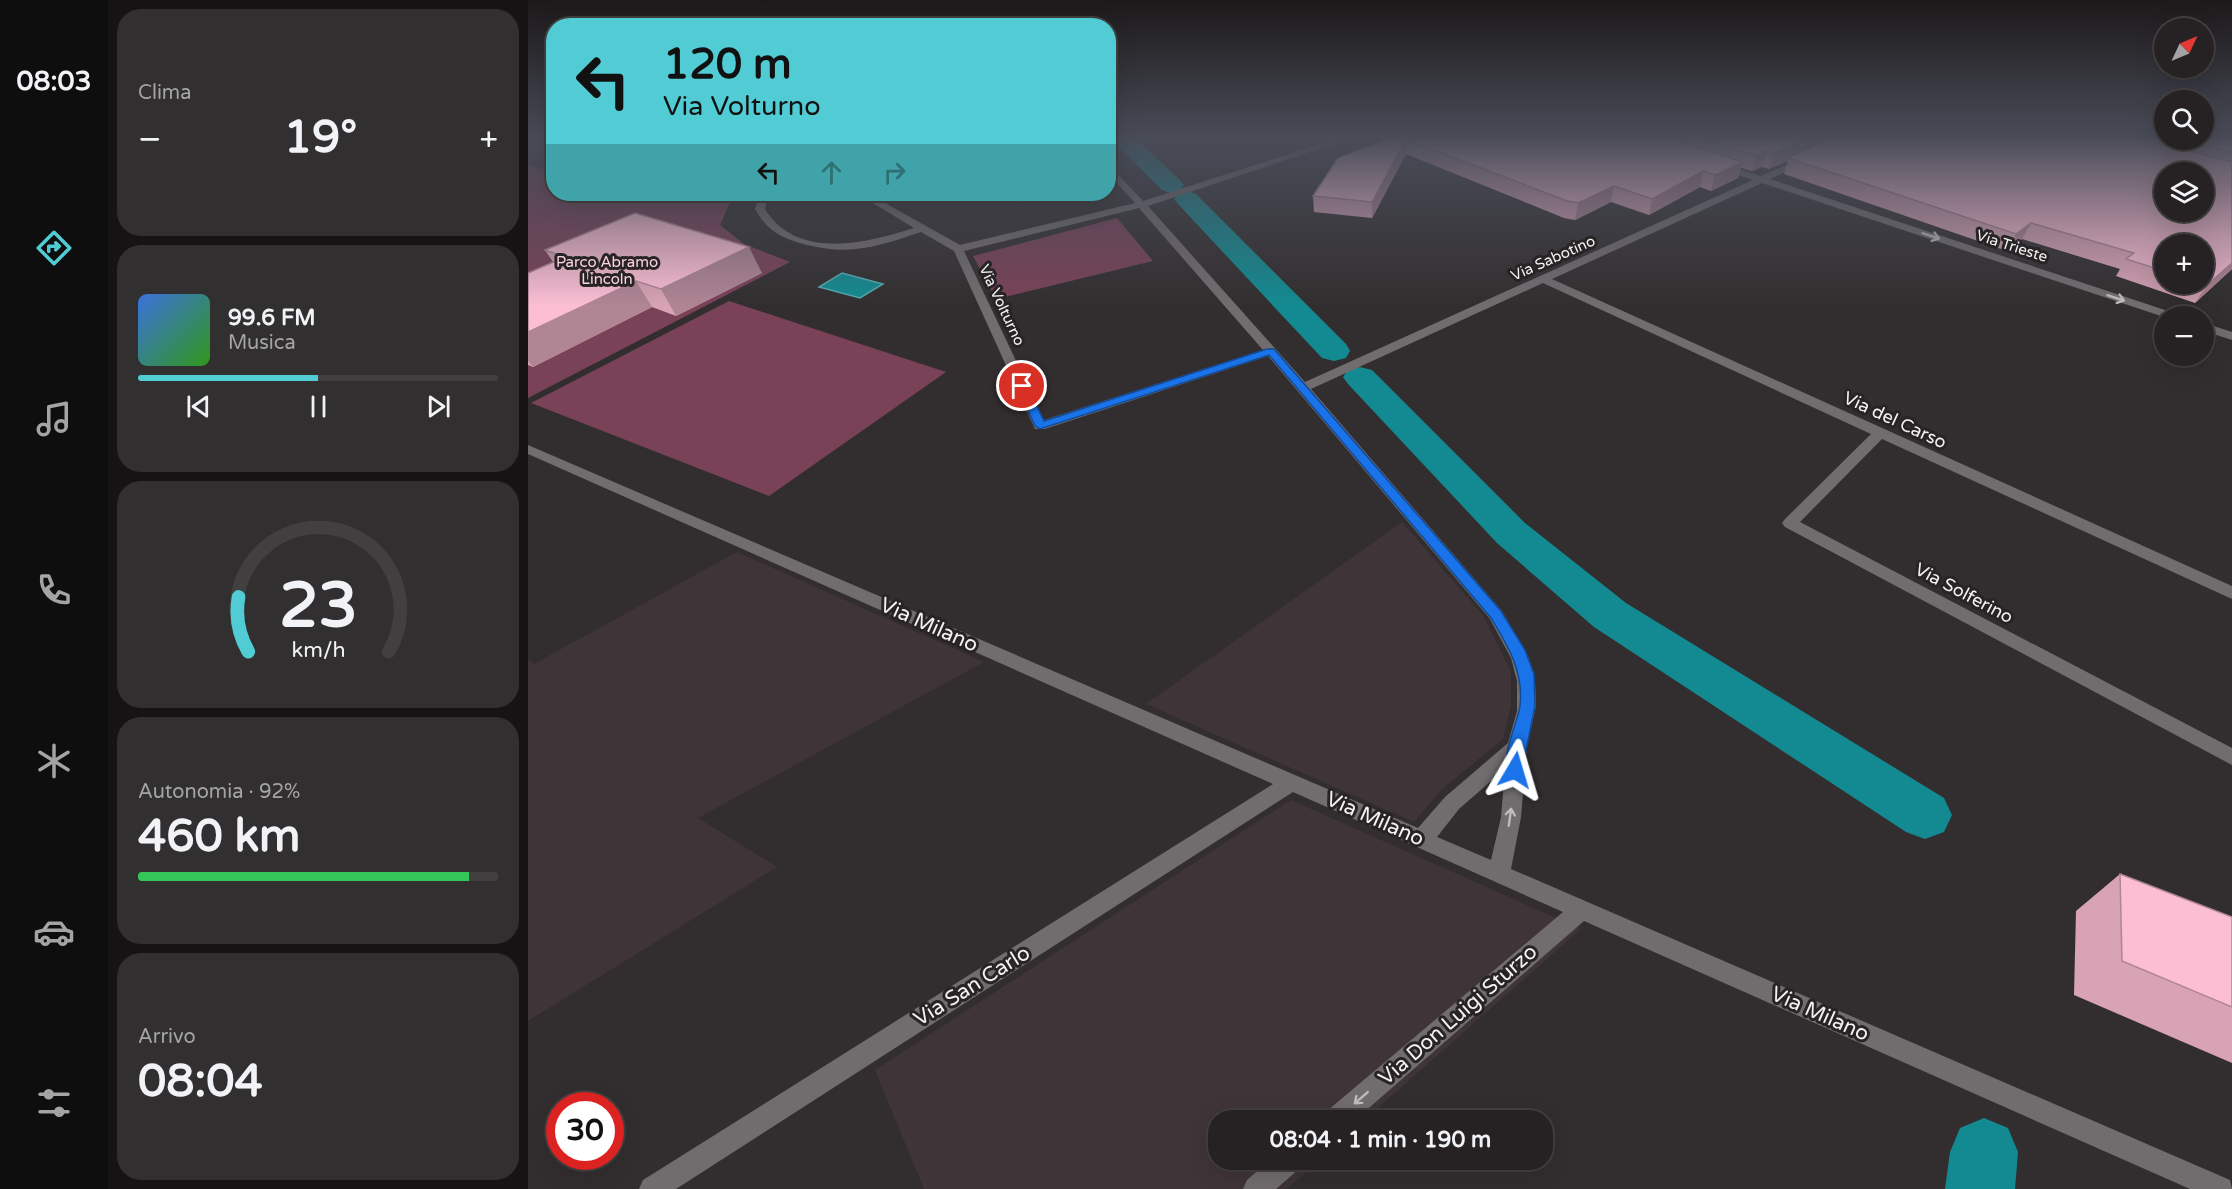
<!DOCTYPE html>
<html lang="it">
<head>
<meta charset="utf-8">
<style>
	:root { --surface:#262223; --page:#322f30; --text:#f1f3f6; --muted:#a4a4a6; --line:#423f41; --accent:#51ccd4 }
	body { margin:0; font-family:"Varela Round",sans-serif; background:var(--page); color:var(--text); height:100vh; display:flex; flex-direction:column; font-size:22px; white-space:nowrap }
	* { box-sizing:border-box; margin:0 }
	p { font-size:20px; color:var(--muted) }
	.icon { flex:none; width:33px; height:33px; fill:none; stroke:currentColor; stroke-width:2; stroke-linecap:round; stroke-linejoin:round }
	.map { position:relative; flex:1; overflow:hidden }
	.drawer { display:flex; flex-direction:column; gap:9px; padding:9px; background:#151313; width:420px }
	.drawer>* { flex:none }
	.hud { position:absolute; left:18px; top:18px; width:570px; height:183px; border-radius:24px; box-shadow:0 6px 24px #0002,0 0 0 2px var(--line); background:#51ccd4; color:#111; overflow:hidden }
	.needle { width:39px; rotate:46deg }
	.tools { position:absolute; left:1626px; top:18px; display:grid; gap:12px }
	.tools a { display:grid; place-items:center; width:60px; height:60px; border-radius:50%; background:var(--surface); box-shadow:0 6px 24px #0002,0 0 0 2px var(--line); font-size:30px }
	.speed { position:absolute; left:18px; top:1092px; display:flex; gap:12px; font-size:30px; font-weight:700; text-align:center }
	.speed>* { display:grid; place-content:center; width:78px; height:78px; border-radius:50%; background:var(--surface); box-shadow:0 6px 24px #0002,0 0 0 2px var(--line); line-height:1 }
	.speed .limit { border:9px solid #d22; background:#fff; color:#111 }
	.pin { position:absolute; display:grid; place-items:center; width:51px; height:51px; color:#fff; margin:-26px; border:3px solid #fff; border-radius:50%; box-shadow:0 2px 6px #0007 }
	.me { position:absolute; width:66px; margin:-33px; rotate:7deg; stroke-linejoin:round; filter:drop-shadow(0 0 4px #0008) }
	.turn { display:flex; align-items:center; gap:21px; height:126px; padding:0 18px; font-size:27px }
	.turn .icon { width:78px; height:78px; stroke-width:2.5 }
	.turn b { display:block; font-size:42px; line-height:51px }
	.lanes { display:flex; align-items:center; height:57px; padding:0 18px; background:#0003; justify-content:center; gap:30px; direction:ltr }
	.lanes .off { opacity:.35 }
	.big { font-size:45px; font-weight:700; line-height:1.1 }
	.drawer .card { flex:1; display:flex; flex-direction:column; justify-content:center; gap:9px; min-width:0; padding:0 21px; border-radius:24px; background:var(--page) }
	.drawer .dial { align-items:center; gap:0 }
	.dial svg { height:156px; overflow:visible; fill:none; stroke:var(--line); stroke-width:7; stroke-linecap:round; text-anchor:middle }
	.dial text { fill:var(--text); stroke:none }
	.song { display:flex; align-items:center; gap:18px }
	.cover { width:72px; height:72px; border-radius:9px; background:linear-gradient(135deg,hsl(220 70% 55%),hsl(110 70% 35%)) }
	.played { height:6px; border-radius:3px; background:linear-gradient(90deg,var(--accent) 50%,var(--line) 50%) }
	.keys { display:flex; justify-content:space-around; direction:ltr }
	.heat { display:flex; justify-content:space-between; align-items:center; font-size:33px; direction:ltr }
	.charge { height:9px; border-radius:4px; background:linear-gradient(90deg,#34c759 92%,var(--line) 0) }
	.trip { position:absolute; left:680px; top:1110px; width:345px; height:60px; border-radius:24px; background:var(--surface); box-shadow:0 6px 24px #0002,0 0 0 2px var(--line); font-weight:700; line-height:60px; text-align:center }
	main { display:flex; flex:1; min-height:0 }
	.dock { display:flex; flex-direction:column; width:108px; justify-content:space-around; align-items:center; background:#0f0e0e; color:var(--muted) }
	.dock .icon { width:42px; height:42px }
	.dock .on { color:var(--accent) }
	.dock b { font-size:27px; color:var(--text) }
	.map>svg:first-child { display:block }
	.built { fill:#3f3438 }
	.green { fill:#794257 }
	.water { fill:#138a91; stroke:#56a9ae; stroke-width:1.5 }
	.lines { fill:none; stroke-linecap:round; stroke-linejoin:round }
	.canal { fill:#138a91; fill-rule:evenodd }
	.minor { fill:#716c6e; fill-rule:evenodd }
	.wall { fill:#d8a3b5; fill-rule:evenodd }
	.shaded-wall { fill:#b08594 }
	.building { fill:#fbbed3; stroke:#b08594; stroke-width:1.5; fill-rule:evenodd }
	.oneway { stroke:#bfbcbd }
	.route { fill:#1a73e8; stroke:#114b97; stroke-width:1.5 }
	.labels { text-anchor:middle; dominant-baseline:central; stroke-width:6; stroke-linejoin:round; paint-order:stroke }
	.far-street-label { font-size:15px; fill:#f3f1f1; stroke:#282425 }
	.far-park-label { font-size:15px; fill:#fcd3e0; stroke:#282425 }
	.street-label { font-size:18px; fill:#f3f1f1; stroke:#282425 }
	.near-street-label { font-size:21px; fill:#f3f1f1; stroke:#282425 }
</style>
</head>
<body>
<main>
<nav class="dock">
<b>08:03</b>
<svg class="icon on" aria-label="directions" viewBox="0 0 24 24"><path d="M12 3l9 9-9 9-9-9zM9 14v-3h6M13 9l2 2-2 2"/></svg>
<svg class="icon" aria-label="music" viewBox="0 0 24 24"><path d="M9 18V5l10-2v13"/><circle cx="6" cy="18" r="3"/><circle cx="16" cy="16" r="3"/></svg>
<svg class="icon" aria-label="phone" viewBox="0 0 24 24"><path d="M5 4h4l2 5-3 2q2 4 5 5l2-3 5 2v4C11 20 4 13 5 4z"/></svg>
<svg class="icon" aria-label="climate" viewBox="0 0 24 24"><path d="M12 3v18M4 7l16 10M4 17L20 7"/></svg>
<svg class="icon" aria-label="car" viewBox="0 0 24 24"><path d="M5 17H2v-5l4-1 3-4h7l3 4 3 1v5h-3M9 17h6M6 11h13"/><circle cx="7" cy="17" r="2"/><circle cx="17" cy="17" r="2"/></svg>
<svg class="icon" aria-label="filters" viewBox="0 0 24 24"><path d="M4 7h16M4 17h16"/><circle cx="9" cy="7" r="2"/><circle cx="15" cy="17" r="2"/></svg>
</nav>
<section class="drawer">
<div class="card"><p>Clima</p>
<div class="heat"><a>−</a><b class="big">19°</b><a>+</a></div>
</div>
<div class="card">
<div class="song"><i class="cover"></i><div><b>99.6 FM</b><p>Musica</p></div></div>
<div class="played"></div>
<div class="keys"><svg class="icon" aria-label="previous" viewBox="0 0 24 24"><path d="M18 5L8 12l10 7zM5 5v14"/></svg><svg class="icon" aria-label="pause" viewBox="0 0 24 24"><path d="M8 5v14M16 5v14"/></svg><svg class="icon" aria-label="next" viewBox="0 0 24 24"><path d="M6 5l10 7-10 7zM19 5v14"/></svg></div>
</div>
<div class="card dial"><svg viewBox="0 0 100 80">
<path d="M14 69A42 42 0 1 1 86 69"/>
<path d="M14 69A42 42 0 0 1 9 41" stroke="#51ccd4"/>
<text x="50" y="56" font-size="32" font-weight="700">23</text>
<text x="50" y="72" font-size="11">km/h</text>
</svg></div>
<div class="card"><p>Autonomia · 92%</p><b class="big">460 km</b><div class="charge"></div></div>
<div class="card"><p>Arrivo</p><b class="big">08:04</b></div>
</section>
<div class="map">
<svg width="1704" height="1189" viewBox="0 0 1704 1189">
	<rect width="100%" height="100%" fill="#322e2f"/>
	<g class="built">
		<polygon points="0,139 25,139 25,170 0,164"/>
		<polygon points="874,522 955,615 983,672 983,705 975,739 914,789 886,822 618,704"/>
		<polygon points="209,552 456,662 170,818 249,867 0,1021 0,659 6,664"/>
		<polygon points="763,800 1053,929 836,1120 690,1120 690,1160 792,1160 759,1189 396,1189 347,1070"/>
	</g>
	<g class="green">
		<polygon points="0,165 25,172 26,194 206,194 192,225 216,244 262,262 0,398"/>
		<polygon points="589,218 625,261 468,299 445,256"/>
		<polygon points="201,301 418,372 241,496 3,403"/>
	</g>
	<polygon class="water" points="314,273 355,284 332,298 291,287"/>
	<g class="lines">
		<g class="canal">
			<polygon points="588,139 609,139 652,180 656,185 652,190 643,193 634,190 590,146"/>
			<polygon points="659,191 668,194 818,344 822,351 818,358 806,361 794,358 650,204 646,199 650,194"/>
			<polygon points="832,367 844,370 997,523 1098,603 1416,798 1424,815 1416,832 1397,839 1378,832 1066,627 969,543 820,384 815,377 820,370"/>
			<polygon points="1456,1118 1480,1128 1490,1152 1487,1189 1417,1189 1422,1152 1432,1128"/>
		</g>
		<g class="minor">
			<path d="M808,139H821L620,206L777,382L1225,180L1189,168L1187,166L1192,163L1233,176L1274,158H1280V162L1242,179L1649,314L1651,316L1636,317L1234,183L1024,279L1704,586V599L1354,439L1272,522L1704,748V765L1257,527L1254,523L1257,519L1343,434L1015,283L783,389L974,611L1001,658L1007,681L1008,706L999,747L993,817L983,869L1702,1180L1704,1189H1662L1056,921L827,1120H795L799,1111L1035,912L765,792L148,1189H111L115,1180L745,784L0,454V445L890,828L917,797L980,743L989,711V681L983,658L962,619L740,356L517,429H507L426,251L393,232C351,246 323,256 279,245C254,238 240,232 227,209L232,194H240L237,209C269,261 339,243 386,228L330,194H341L432,245L607,203L580,173V164L615,201ZM611,208L735,350L516,420L436,251ZM977,769L973,817L963,860L909,837L931,809Z"/>
			<polygon points="1676,323 1704,332 1704,340 1676,331"/>
			<polygon points="742,1160 775,1160 771,1169 748,1189 715,1189 719,1180"/>
		</g>
	</g>
	<g class="wall">
		<path d="M860,139H1704V269L1667,303L1588,276L1592,269L1494,239L1479,251L1256,174L1260,161L1241,169L1234,167L1224,171L1213,168L1210,178L1183,191L1172,187L1121,215L1083,202L1047,220L1036,218L878,154L844,218L786,212L785,196ZM1636,244L1676,284H1636Z"/>
		<polygon points="17,250 234,273 148,316 124,307 5,367 0,365 0,273 25,262"/>
		<polygon points="1592,874 1704,917 1704,1063 1546,995 1548,911"/>
	</g>
	<g class="shaded-wall">
		<polygon points="878,139 878,154 844,218 844,202"/>
		<polygon points="1278,139 1307,139 1260,158 1260,161 1241,169 1245,153"/>
		<polygon points="1238,151 1234,167 1224,171 1228,156"/>
		<polygon points="1215,162 1210,178 1183,191 1187,175"/>
		<polygon points="1175,171 1172,187 1121,215 1124,199"/>
		<polygon points="1086,186 1083,202 1047,220 1050,203"/>
		<polygon points="1503,223 1494,239 1479,251 1488,234"/>
		<polygon points="221,247 234,273 148,316 133,289"/>
		<polygon points="1704,263 1704,269 1667,303 1679,285"/>
		<polygon points="108,281 124,307 5,367 0,361 0,332"/>
	</g>
	<g class="building">
		<polygon points="860,139 878,139 844,202 785,196 810,158"/>
		<polygon points="878,139 1145,139 1215,162 1187,175 1175,171 1124,199 1086,186 1050,203 1039,201"/>
		<polygon points="1176,139 1278,139 1245,153 1238,151 1228,156"/>
		<path d="M1302,139H1615L1704,162V263L1679,285L1673,284H1676V244H1636V271L1598,259L1606,253L1503,223L1488,234L1260,158ZM1636,172H1676V212H1636Z"/>
		<polygon points="1704,139 1704,152 1654,140 1676,139"/>
		<polygon points="107,213 221,247 133,289 108,281 0,332 0,273 37,257 17,250"/>
		<polygon points="1592,874 1704,917 1704,1007 1594,961"/>
	</g>
	<defs><path id="oneway-shaft" d="M-6 0H5M1.5-3L5.5 0L1.5 3" fill="none" stroke-width="1.6" stroke-linecap="round" stroke-linejoin="round" transform="scale(1.5)"/></defs>
	<g class="oneway">
		<use href="#oneway-shaft" transform="translate(1403 236) rotate(18)"/>
		<use href="#oneway-shaft" transform="translate(1588 298) rotate(18)"/>
		<use href="#oneway-shaft" transform="translate(982 817) rotate(-82)"/>
		<use href="#oneway-shaft" transform="translate(833 1098) rotate(139)"/>
	</g>
	<linearGradient id="sky" x2="0" y2="1"><stop stop-color="#1c191a"/><stop offset="0.45" stop-color="#494c58"/><stop offset="1" stop-color="#494c58" stop-opacity="0"/></linearGradient>
	<rect width="1704" height="306" fill="url(#sky)"/>
	<path class="route" d="M739,349H746L973,611L997,650L1006,674L1007,706L993,775L987,777L981,775C972,757 989,725 992,706C996,672 980,646 963,618L741,355L512,429L507,426L489,386L490,384H498L516,421Z"/>
	<g class="labels">
		<g class="far-street-label">
			<text transform="translate(1484 246) rotate(18)">Via Trieste</text>
			<text transform="translate(1025 258) rotate(-24)">Via Sabotino</text>
			<text transform="translate(474 305) rotate(65)">Via Volturno</text>
		</g>
		<g class="far-park-label">
			<text x="79" y="262">Parco Abramo<tspan x="79" dy="17">Lincoln</tspan></text>
		</g>
		<g class="street-label">
			<text transform="translate(1367 420) rotate(25)">Via del Carso</text>
			<text transform="translate(1436 593) rotate(28)">Via Solferino</text>
		</g>
		<g class="near-street-label">
			<text transform="translate(401 625) rotate(24)">Via Milano</text>
			<text transform="translate(847 819) rotate(24)">Via Milano</text>
			<text transform="translate(444 986) rotate(-32)">Via San Carlo</text>
			<text transform="translate(1292 1014) rotate(24)">Via Milano</text>
			<text transform="translate(930 1015) rotate(-41)">Via Don Luigi Sturzo</text>
		</g>
	</g>
</svg>
<div class="tools">
<a><svg class="needle" viewBox="-14 -14 28 28"><path d="M0-13l5 13h-10z" fill="#e53935"/><path d="M0 13l5-13h-10z" fill="#a4a4a6"/></svg></a>
<a><svg class="icon" aria-label="search" viewBox="0 0 24 24"><circle cx="10" cy="10" r="6"/><path d="M15 15l6 6"/></svg></a>
<a><svg class="icon" aria-label="layers" viewBox="0 0 24 24"><path d="M12 4l9 5-9 5-9-5zM3 14l9 5 9-5"/></svg></a>
<a>+</a>
<a>−</a>
</div>
<div class="speed"><div class="limit">30</div></div>
<div class="pin" style="left:494px;top:386px;background:#d93025"><svg class="icon" aria-label="arrive" viewBox="0 0 24 24"><path d="M6 21V4h12l-3 4 3 4H6"/></svg></div>
<svg class="me" style="left:987px;top:770px" viewBox="-20 -20 40 40"><path d="M0-17L14 15 0 8-14 15z" fill="#1a73e8" stroke="#fff" stroke-width="4"/></svg>
<div class="trip">08:04 · 1 min · 190 m</div>
<div class="hud">
<div class="turn"><svg class="icon" aria-label="left" viewBox="0 0 24 24"><path d="M17 20v-9H6M10 6l-5 5 5 5"/></svg><div><b>120 m</b>Via Volturno</div></div>
<div class="lanes"><svg class="icon" aria-label="left" viewBox="0 0 24 24"><path d="M17 20v-9H6M10 6l-5 5 5 5"/></svg><svg class="icon off" aria-label="ahead" viewBox="0 0 24 24"><path d="M12 20V5M6 11l6-6 6 6"/></svg><svg class="icon off" aria-label="right" viewBox="0 0 24 24"><path d="M7 20v-9h11M14 6l5 5-5 5"/></svg></div>
</div>
</div>
</main>
</body>
</html>
